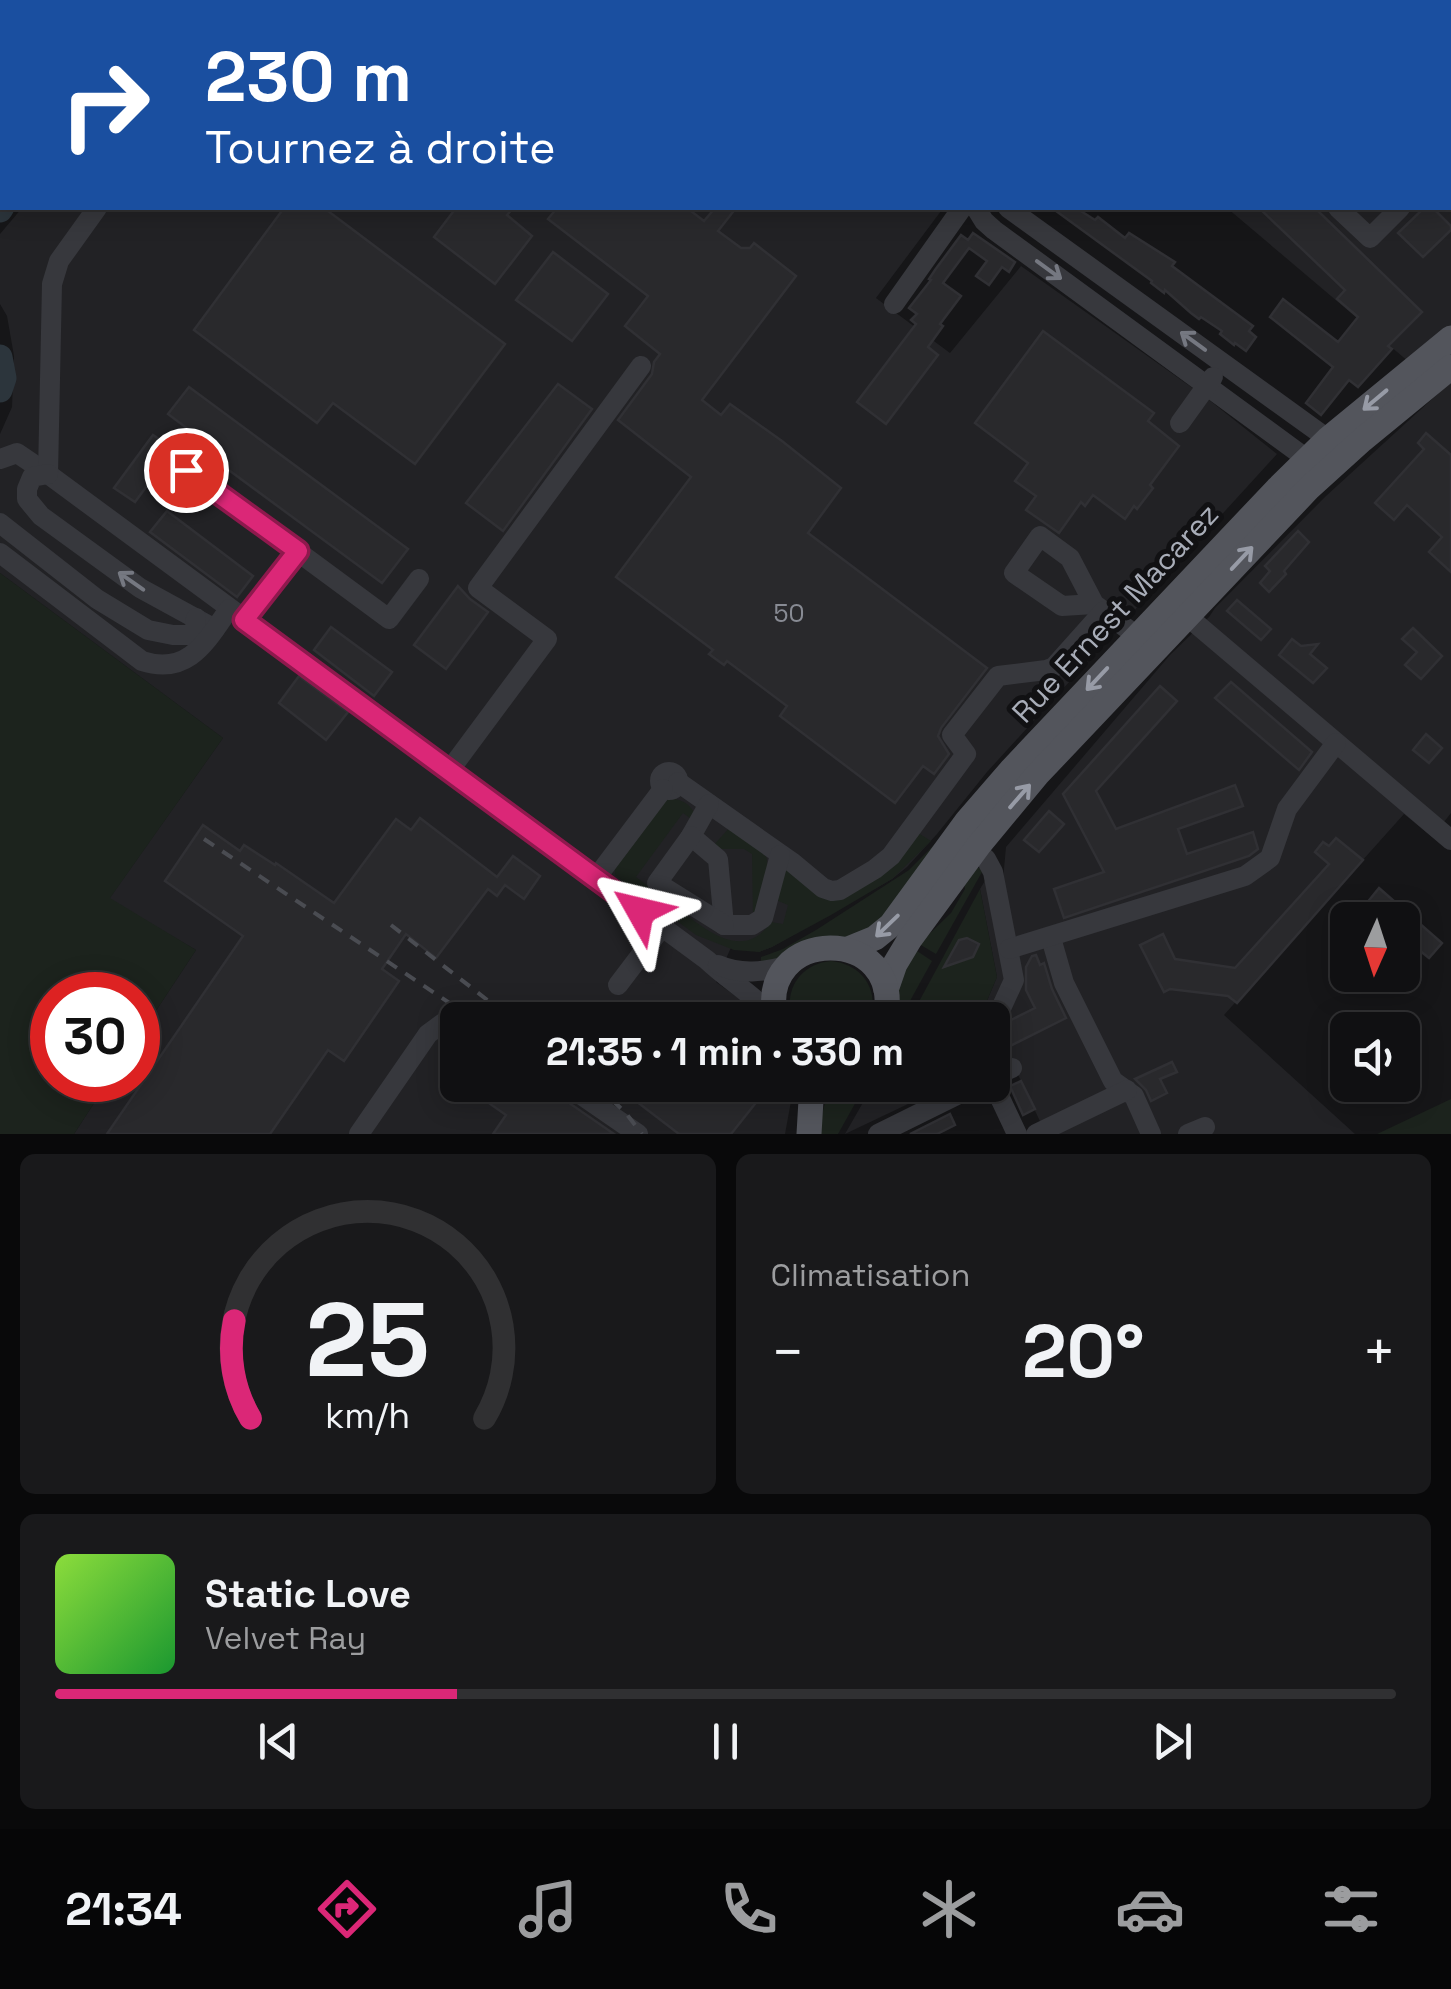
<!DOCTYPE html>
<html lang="fr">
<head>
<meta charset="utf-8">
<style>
	:root { --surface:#101012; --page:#19191b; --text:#f1f3f6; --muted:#9c9d9f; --line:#303032; --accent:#db2777 }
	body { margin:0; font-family:"Space Grotesk",sans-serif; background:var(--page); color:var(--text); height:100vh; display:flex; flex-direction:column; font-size:38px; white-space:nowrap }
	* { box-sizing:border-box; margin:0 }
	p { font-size:32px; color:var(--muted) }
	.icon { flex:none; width:55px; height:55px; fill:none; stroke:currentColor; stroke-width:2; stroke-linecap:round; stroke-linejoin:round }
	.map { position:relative; height:1134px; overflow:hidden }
	.side { display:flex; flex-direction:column; gap:20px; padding:20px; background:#09090a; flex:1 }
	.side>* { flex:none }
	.hud { position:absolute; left:0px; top:0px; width:1452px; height:210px; box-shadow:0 5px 25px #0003,0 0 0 2px var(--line); background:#1a4fa0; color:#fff; overflow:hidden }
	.needle { width:65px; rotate:183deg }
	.fabs { position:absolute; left:1330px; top:902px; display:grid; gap:20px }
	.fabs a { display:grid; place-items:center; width:90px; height:90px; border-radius:15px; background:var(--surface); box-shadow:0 5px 25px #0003,0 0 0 2px var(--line); font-size:50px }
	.speed { position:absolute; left:30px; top:972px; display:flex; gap:20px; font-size:50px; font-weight:700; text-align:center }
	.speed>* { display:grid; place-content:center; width:130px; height:130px; border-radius:50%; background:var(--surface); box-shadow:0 5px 25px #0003,0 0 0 2px var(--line); line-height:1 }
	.speed .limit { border:15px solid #d22; background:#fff; color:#111 }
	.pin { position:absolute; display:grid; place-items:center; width:85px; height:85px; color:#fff; margin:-42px; border:5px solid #fff; border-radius:50%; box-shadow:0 2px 10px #0007 }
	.me { position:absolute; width:110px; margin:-55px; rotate:307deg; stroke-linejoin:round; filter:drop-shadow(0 0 8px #0008) }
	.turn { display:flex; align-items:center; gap:35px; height:210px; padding:0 40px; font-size:45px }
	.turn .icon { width:130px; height:130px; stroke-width:2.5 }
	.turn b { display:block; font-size:70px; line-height:85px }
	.big { font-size:75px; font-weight:600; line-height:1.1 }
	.side .widget { flex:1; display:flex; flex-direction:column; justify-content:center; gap:15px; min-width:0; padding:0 35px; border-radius:15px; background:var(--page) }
	.side .dial { align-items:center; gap:0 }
	.dial svg { height:260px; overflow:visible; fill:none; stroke:var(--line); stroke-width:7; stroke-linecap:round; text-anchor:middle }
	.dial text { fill:var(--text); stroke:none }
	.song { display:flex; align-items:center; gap:30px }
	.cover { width:120px; height:120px; border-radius:15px; background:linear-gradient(135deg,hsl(90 70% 55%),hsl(130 70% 35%)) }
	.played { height:10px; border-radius:5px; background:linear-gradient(90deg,var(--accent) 30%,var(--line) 30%) }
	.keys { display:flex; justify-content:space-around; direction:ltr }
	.heat { display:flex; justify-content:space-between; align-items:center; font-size:55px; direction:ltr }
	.side .tiles { flex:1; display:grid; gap:20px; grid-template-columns:1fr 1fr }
	.widget:last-child { grid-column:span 2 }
	.trip { position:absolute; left:440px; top:1002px; width:570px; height:100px; border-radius:15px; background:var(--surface); box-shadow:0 5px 25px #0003,0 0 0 2px var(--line); font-weight:600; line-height:100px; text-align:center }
	.tab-bar { display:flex; height:160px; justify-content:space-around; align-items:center; background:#060607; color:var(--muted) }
	.tab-bar .icon { width:70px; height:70px }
	.tab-bar .on { color:var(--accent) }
	.tab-bar b { font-size:45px; color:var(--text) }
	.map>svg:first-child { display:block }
	.built { fill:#222225 }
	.green { fill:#1c231d }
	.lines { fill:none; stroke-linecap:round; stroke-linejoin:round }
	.river { stroke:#2c353c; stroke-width:25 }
	.building { fill:#29292c; stroke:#303034; stroke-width:2.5 }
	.minor { stroke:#37383d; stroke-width:20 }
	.major { stroke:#53555c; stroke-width:25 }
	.rail { stroke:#4a4c52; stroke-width:4; stroke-dasharray:12 10; stroke-linecap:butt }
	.oneway { stroke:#757881 }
	.oneway2 { stroke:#979ba6 }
	.route-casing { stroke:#8e194d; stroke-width:25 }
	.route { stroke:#db2777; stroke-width:18 }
	.labels { text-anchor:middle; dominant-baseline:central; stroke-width:10; stroke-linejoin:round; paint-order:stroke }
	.number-label { font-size:25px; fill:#888b94 }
	.street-label { font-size:30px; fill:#a8adb8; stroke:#111113 }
</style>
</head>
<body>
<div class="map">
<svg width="1451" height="1134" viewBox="0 0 1451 1134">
	<rect width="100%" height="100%" fill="#161618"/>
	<g class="built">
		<polygon points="1137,0 1451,0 1451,813 1432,837 1404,814 1224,1015 1355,1134 1046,1134 1006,1049 993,1055 992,1020 962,1020 983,1010 997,977 980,889 986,879 1003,880 1006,847 1170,655 1209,617 1215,608 1326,496 1442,390 1227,208 1450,208 1450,2 1136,2"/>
		<polygon points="22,208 936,208 941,211 876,298 950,353 1021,266 1208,399 1277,454 987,772 937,834 907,867 892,879 772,947 759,952 732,945 716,982 744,1002 755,1020 458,1020 458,1085 786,1085 791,1101 785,1134 74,1134 109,1080 138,1080 138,1038 196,950 109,899 223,738 0,573 0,434 12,407 14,356 7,316 0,304 0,234"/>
		<polygon points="873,1085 948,1085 845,1134"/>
	</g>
	<g class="green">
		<polygon points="670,0 986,0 984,2 674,2"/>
		<polygon points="0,573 223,738 110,898 196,950 138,1038 138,995 52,995 52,1080 109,1080 74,1134 0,1134"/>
		<path d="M668,798C684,800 689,803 697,817L694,821L683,813L636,877C651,888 666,900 681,911C709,932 744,961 771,922L783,924L788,905L776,900L785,868L822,895L915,831L931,841L892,879L831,915L772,947L759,952L734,950L696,935L615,875V869Z"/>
		<polygon points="731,826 766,854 768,868 759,910 753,915 752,854 744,849 715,849 712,847"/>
		<polygon points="934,845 933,850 896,906 858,939 785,955 761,966 761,957 783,949 816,930 909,870"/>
		<polygon points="977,868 982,868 982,872 936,954 919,944 951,913 965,889 964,884"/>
		<polygon points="980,889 997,977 983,1010 962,1020 909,1020"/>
		<polygon points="914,949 932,961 905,1010 897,1008 895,993"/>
		<path d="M831,961C862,964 880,990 870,1020H792C783,990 800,964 831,961Z"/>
		<polygon points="833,1085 857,1097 857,1100 838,1134 817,1134 828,1091"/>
		<polygon points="1451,1099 1451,1134 1377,1134"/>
	</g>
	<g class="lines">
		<g class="river">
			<polyline points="535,2 538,0"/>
			<polyline points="0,210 2,207"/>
			<polyline points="0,357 4,378 0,390"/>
		</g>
	</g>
	<g class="building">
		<polygon points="284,208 324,208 505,344 415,464 333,403 317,423 194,330"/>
		<polygon points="456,208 513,208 507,215 532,236 495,284 434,237"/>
		<polygon points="557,208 687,208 704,221 715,208 736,208 718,231 741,248 750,248 754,243 796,276 702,400 721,415 730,404 782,441 841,488 808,533 987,668 941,728 938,736 949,754 934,774 923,766 895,803 780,716 787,706 727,661 724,665 709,654 713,650 616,577 691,477 618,420 652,374 654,362 660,354 625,326 648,296 548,219"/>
		<polygon points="1052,208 1076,208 1095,220 1098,217 1125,238 1129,233 1175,262 1172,266 1253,326 1249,331 1256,337 1246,351 1235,343 1234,345 1220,334 1222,331 1201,317 1199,319 1191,313 1165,290 1164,293 1151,283 1152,281"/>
		<polygon points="1259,208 1315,208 1422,312 1388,346 1392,349 1358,387 1349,380 1321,415 1306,403 1333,367 1270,317 1283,299 1338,342 1358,317 1337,299 1345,290"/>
		<polygon points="1424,208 1433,208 1451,226 1451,230 1423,257 1398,233"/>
		<polygon points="973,233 1015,262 1009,272 1002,267 989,285 976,276 987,261 969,248 943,283 961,296 940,324 943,326 928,347 938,355 886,424 857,402 916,324 911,320 917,314 909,308 931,280 929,279 935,270 961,235 968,240"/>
		<polygon points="553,252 608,294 572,341 516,300"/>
		<polygon points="1043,331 1154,413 1148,421 1179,446 1150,485 1153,488 1137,509 1134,506 1125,519 1093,495 1085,506 1081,502 1059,533 1026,510 1036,496 1015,481 1028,463 975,423"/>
		<polygon points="558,384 592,409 503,531 466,503"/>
		<polygon points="189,387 408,549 382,583 207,454 201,463 188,454 200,438 168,414"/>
		<polygon points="1426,433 1451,455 1451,572 1429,552 1442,537 1407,505 1394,520 1375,503 1424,449 1418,443"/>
		<polygon points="153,435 174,449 135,502 114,488"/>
		<polygon points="167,511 253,576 237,597 150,532"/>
		<polygon points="1298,531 1309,542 1284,571 1286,574 1269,592 1260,583 1270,571 1265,566"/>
		<polygon points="458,586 470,599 488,612 446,669 414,645"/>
		<polygon points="1237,600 1271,629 1261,640 1227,611"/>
		<polygon points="331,627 392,672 374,696 314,650"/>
		<polygon points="1413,628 1442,656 1421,679 1405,665 1417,652 1402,639"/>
		<polygon points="1292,639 1301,646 1318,644 1310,654 1327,668 1313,683 1279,655"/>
		<polygon points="299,676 348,712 326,740 279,703"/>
		<polygon points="1231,682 1312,752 1299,770 1215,698"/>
		<polygon points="1160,686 1177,701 1096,791 1116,829 1235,785 1243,806 1178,829 1187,854 1253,832 1258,849 1249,856 1064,918 1054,889 1104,872 1063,794"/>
		<polygon points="1426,734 1442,748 1429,763 1413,750"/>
		<polygon points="1049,811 1064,824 1039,852 1024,840"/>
		<polygon points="420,818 497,877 513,856 540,876 524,899 505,885 497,896 488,889 436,958 406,934 382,969 399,981 344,1061 328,1050 270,1134 107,1134 243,936 165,881 203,825 240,851 244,845 275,865 276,863 334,903 396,819 411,830"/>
		<polygon points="1336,838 1363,860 1237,1003 1228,996 1170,989 1164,992 1140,945 1163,934 1175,959 1235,968 1329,864 1315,852 1323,842 1329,846"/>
		<polygon points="1379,888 1442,943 1429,958 1419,950 1415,954 1402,943 1402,920 1368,920 1375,911 1366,904"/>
		<polygon points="967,938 979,944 973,957 944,967 959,940"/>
		<polygon points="1036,955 1040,965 1044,963 1052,989 1066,1018 992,1055 992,1029 1005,1027 1011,1020 1035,1008 1026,990 1026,967 1032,956"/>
		<polygon points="1172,1062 1177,1072 1160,1079 1167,1093 1151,1101 1146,1090 1135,1079"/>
		<polygon points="1021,1081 1035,1109 1023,1115 1010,1086"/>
		<polygon points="498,1085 553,1085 559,1096 614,1134 493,1134 506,1115 486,1101"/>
		<polygon points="615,1085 770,1085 731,1134 679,1134"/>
		<polygon points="950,1114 955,1125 937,1134 910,1134"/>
	</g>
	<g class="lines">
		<g class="minor">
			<polyline points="139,0 141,2"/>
			<polyline points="417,0 419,2"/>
			<polyline points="642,0 646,2"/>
			<polyline points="820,0 821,2"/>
			<polyline points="958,0 961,2"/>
			<polyline points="59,2 63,0"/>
			<polyline points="189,2 192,0"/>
			<polyline points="441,2 444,0"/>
			<polyline points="620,2 622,0"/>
			<polyline points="1004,2 1006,0"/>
			<polyline points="0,46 2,44"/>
			<polyline points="1450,187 1451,188"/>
			<polyline points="976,208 984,221 994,230 1307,459"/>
			<polyline points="1008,208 1328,439"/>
			<polyline points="1338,208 1370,238 1400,208"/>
			<polyline points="894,304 962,208"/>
			<polyline points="1180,423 1213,377"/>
			<path d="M0,459L17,453L48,474L707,960C729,981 756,996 775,1020"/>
			<polyline points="187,470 389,619 419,579"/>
			<polyline points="48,474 52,284 59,261 97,208"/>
			<polyline points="48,474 32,477 27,489 27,499 41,516 140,588 215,629"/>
			<polyline points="0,523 97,599 148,630 173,635 190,635 195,629 196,618"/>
			<path d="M0,553L142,661C188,676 206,642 229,609"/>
			<polyline points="1094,604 1062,606 1014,573 1040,536 1070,558 1094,604 1137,636"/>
			<polyline points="1187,616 1451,840"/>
			<polyline points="244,620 298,551"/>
			<polyline points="449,771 547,639 478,588 641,366"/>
			<circle cx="669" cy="781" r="9"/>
			<polyline points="678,782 793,863 823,888 832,891 840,890 875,869 891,856 966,754 952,735 998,676 1046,670 1054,667 1104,611"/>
			<polyline points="709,804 691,836 718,859 724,925 752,925 763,918 780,855"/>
			<polyline points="691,836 657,883 724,925"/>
			<polyline points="975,850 986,859 993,872 1014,980 998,1015"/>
			<polyline points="596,878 663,789"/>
			<polyline points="1051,938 1064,983 1113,1081 1134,1096 1151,1134"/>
			<polyline points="1009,949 1245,876 1270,858 1287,809 1336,743"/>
			<path d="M718,965C741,975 763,972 787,966"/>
			<polyline points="618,985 662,927"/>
			<polyline points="992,1077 1012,1068"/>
			<polyline points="992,1081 1017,1134"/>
			<polyline points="567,1085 638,1134"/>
			<polyline points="359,1134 428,1034 443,1023 458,1022"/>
			<polyline points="878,1134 977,1085"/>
			<polyline points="1036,1134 1127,1090"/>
			<polyline points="1188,1134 1205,1127"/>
		</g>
		<g class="major">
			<polyline points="848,949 875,938 891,925 967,821 1012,769 1277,489 1328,439 1451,338"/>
			<polyline points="886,990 895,964 910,939 979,845 1037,775 1309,488 1362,440 1451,367"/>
			<path d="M776,1020C753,925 907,923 885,1020"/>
			<polyline points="809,1134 811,1100 810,1085"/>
		</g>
		<g class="rail">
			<polyline points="204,839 475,1020"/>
			<polyline points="391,925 513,1020"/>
			<polyline points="596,1085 625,1112 642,1134"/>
		</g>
	</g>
	<defs><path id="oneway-shaft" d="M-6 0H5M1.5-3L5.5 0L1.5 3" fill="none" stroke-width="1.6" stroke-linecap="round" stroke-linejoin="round" transform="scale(2.5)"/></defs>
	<g class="oneway">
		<use href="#oneway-shaft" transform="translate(1049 270) rotate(36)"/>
		<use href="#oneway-shaft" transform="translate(1193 341) rotate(-144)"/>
		<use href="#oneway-shaft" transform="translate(131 581) rotate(-145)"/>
	</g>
	<g class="oneway2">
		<use href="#oneway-shaft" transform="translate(1375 400) rotate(140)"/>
		<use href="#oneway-shaft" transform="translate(1242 558) rotate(-47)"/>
		<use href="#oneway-shaft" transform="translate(1097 679) rotate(133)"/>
		<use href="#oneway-shaft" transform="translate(1020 796) rotate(-49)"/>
		<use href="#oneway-shaft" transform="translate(887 926) rotate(136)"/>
	</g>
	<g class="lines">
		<defs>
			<polyline id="route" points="186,470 298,551 244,620 640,911"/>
		</defs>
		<use href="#route" class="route-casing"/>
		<use href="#route" class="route"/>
	</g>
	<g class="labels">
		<g class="number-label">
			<text x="789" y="613">50</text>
		</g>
		<g class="street-label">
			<text transform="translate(1115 613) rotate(-47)">Rue Ernest Macarez</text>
		</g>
	</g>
</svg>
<div class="fabs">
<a><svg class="needle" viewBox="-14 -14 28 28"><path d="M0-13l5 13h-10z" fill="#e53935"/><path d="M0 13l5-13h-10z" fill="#9c9d9f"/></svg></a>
<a><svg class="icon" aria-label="sound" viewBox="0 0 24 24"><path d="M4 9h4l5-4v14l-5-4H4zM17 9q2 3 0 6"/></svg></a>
</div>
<div class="speed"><div class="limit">30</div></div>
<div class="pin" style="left:186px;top:470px;background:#d93025"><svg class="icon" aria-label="arrive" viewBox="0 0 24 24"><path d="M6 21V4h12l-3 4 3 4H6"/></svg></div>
<svg class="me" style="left:640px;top:911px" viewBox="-20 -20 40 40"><path d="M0-17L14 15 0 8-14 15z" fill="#db2777" stroke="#fff" stroke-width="4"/></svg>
<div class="trip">21:35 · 1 min · 330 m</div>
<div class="hud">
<div class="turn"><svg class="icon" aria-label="right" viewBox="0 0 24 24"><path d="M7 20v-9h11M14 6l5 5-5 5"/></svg><div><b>230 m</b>Tournez à droite</div></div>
</div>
</div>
<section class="side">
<div class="tiles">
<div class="widget dial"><svg viewBox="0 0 100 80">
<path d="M14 69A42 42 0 1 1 86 69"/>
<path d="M14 69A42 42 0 0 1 9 39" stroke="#db2777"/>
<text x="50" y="56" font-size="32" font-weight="700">25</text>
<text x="50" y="72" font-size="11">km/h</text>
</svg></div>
<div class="widget"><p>Climatisation</p>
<div class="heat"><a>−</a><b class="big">20°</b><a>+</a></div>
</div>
<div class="widget">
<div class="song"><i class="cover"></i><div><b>Static Love</b><p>Velvet Ray</p></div></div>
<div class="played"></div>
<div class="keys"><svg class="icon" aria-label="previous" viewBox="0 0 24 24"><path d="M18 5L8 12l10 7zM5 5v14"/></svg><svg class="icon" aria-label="pause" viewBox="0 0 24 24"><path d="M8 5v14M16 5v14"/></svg><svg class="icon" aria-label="next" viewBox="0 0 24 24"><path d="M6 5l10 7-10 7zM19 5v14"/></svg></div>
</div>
</div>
</section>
<nav class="tab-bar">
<b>21:34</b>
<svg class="icon on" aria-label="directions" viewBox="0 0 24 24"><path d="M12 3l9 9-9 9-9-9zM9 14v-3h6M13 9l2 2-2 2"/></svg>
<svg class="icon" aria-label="music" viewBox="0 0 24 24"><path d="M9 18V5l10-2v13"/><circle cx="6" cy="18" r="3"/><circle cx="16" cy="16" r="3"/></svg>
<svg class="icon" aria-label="phone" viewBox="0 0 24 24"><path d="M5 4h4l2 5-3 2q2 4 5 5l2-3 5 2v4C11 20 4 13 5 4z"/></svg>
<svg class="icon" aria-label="climate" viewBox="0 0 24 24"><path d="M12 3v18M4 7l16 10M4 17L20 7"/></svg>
<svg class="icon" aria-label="car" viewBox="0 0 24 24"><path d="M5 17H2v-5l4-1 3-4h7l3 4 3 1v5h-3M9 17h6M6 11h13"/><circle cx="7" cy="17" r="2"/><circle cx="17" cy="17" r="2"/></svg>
<svg class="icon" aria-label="filters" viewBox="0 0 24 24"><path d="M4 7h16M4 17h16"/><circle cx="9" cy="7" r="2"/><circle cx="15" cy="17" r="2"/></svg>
</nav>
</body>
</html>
